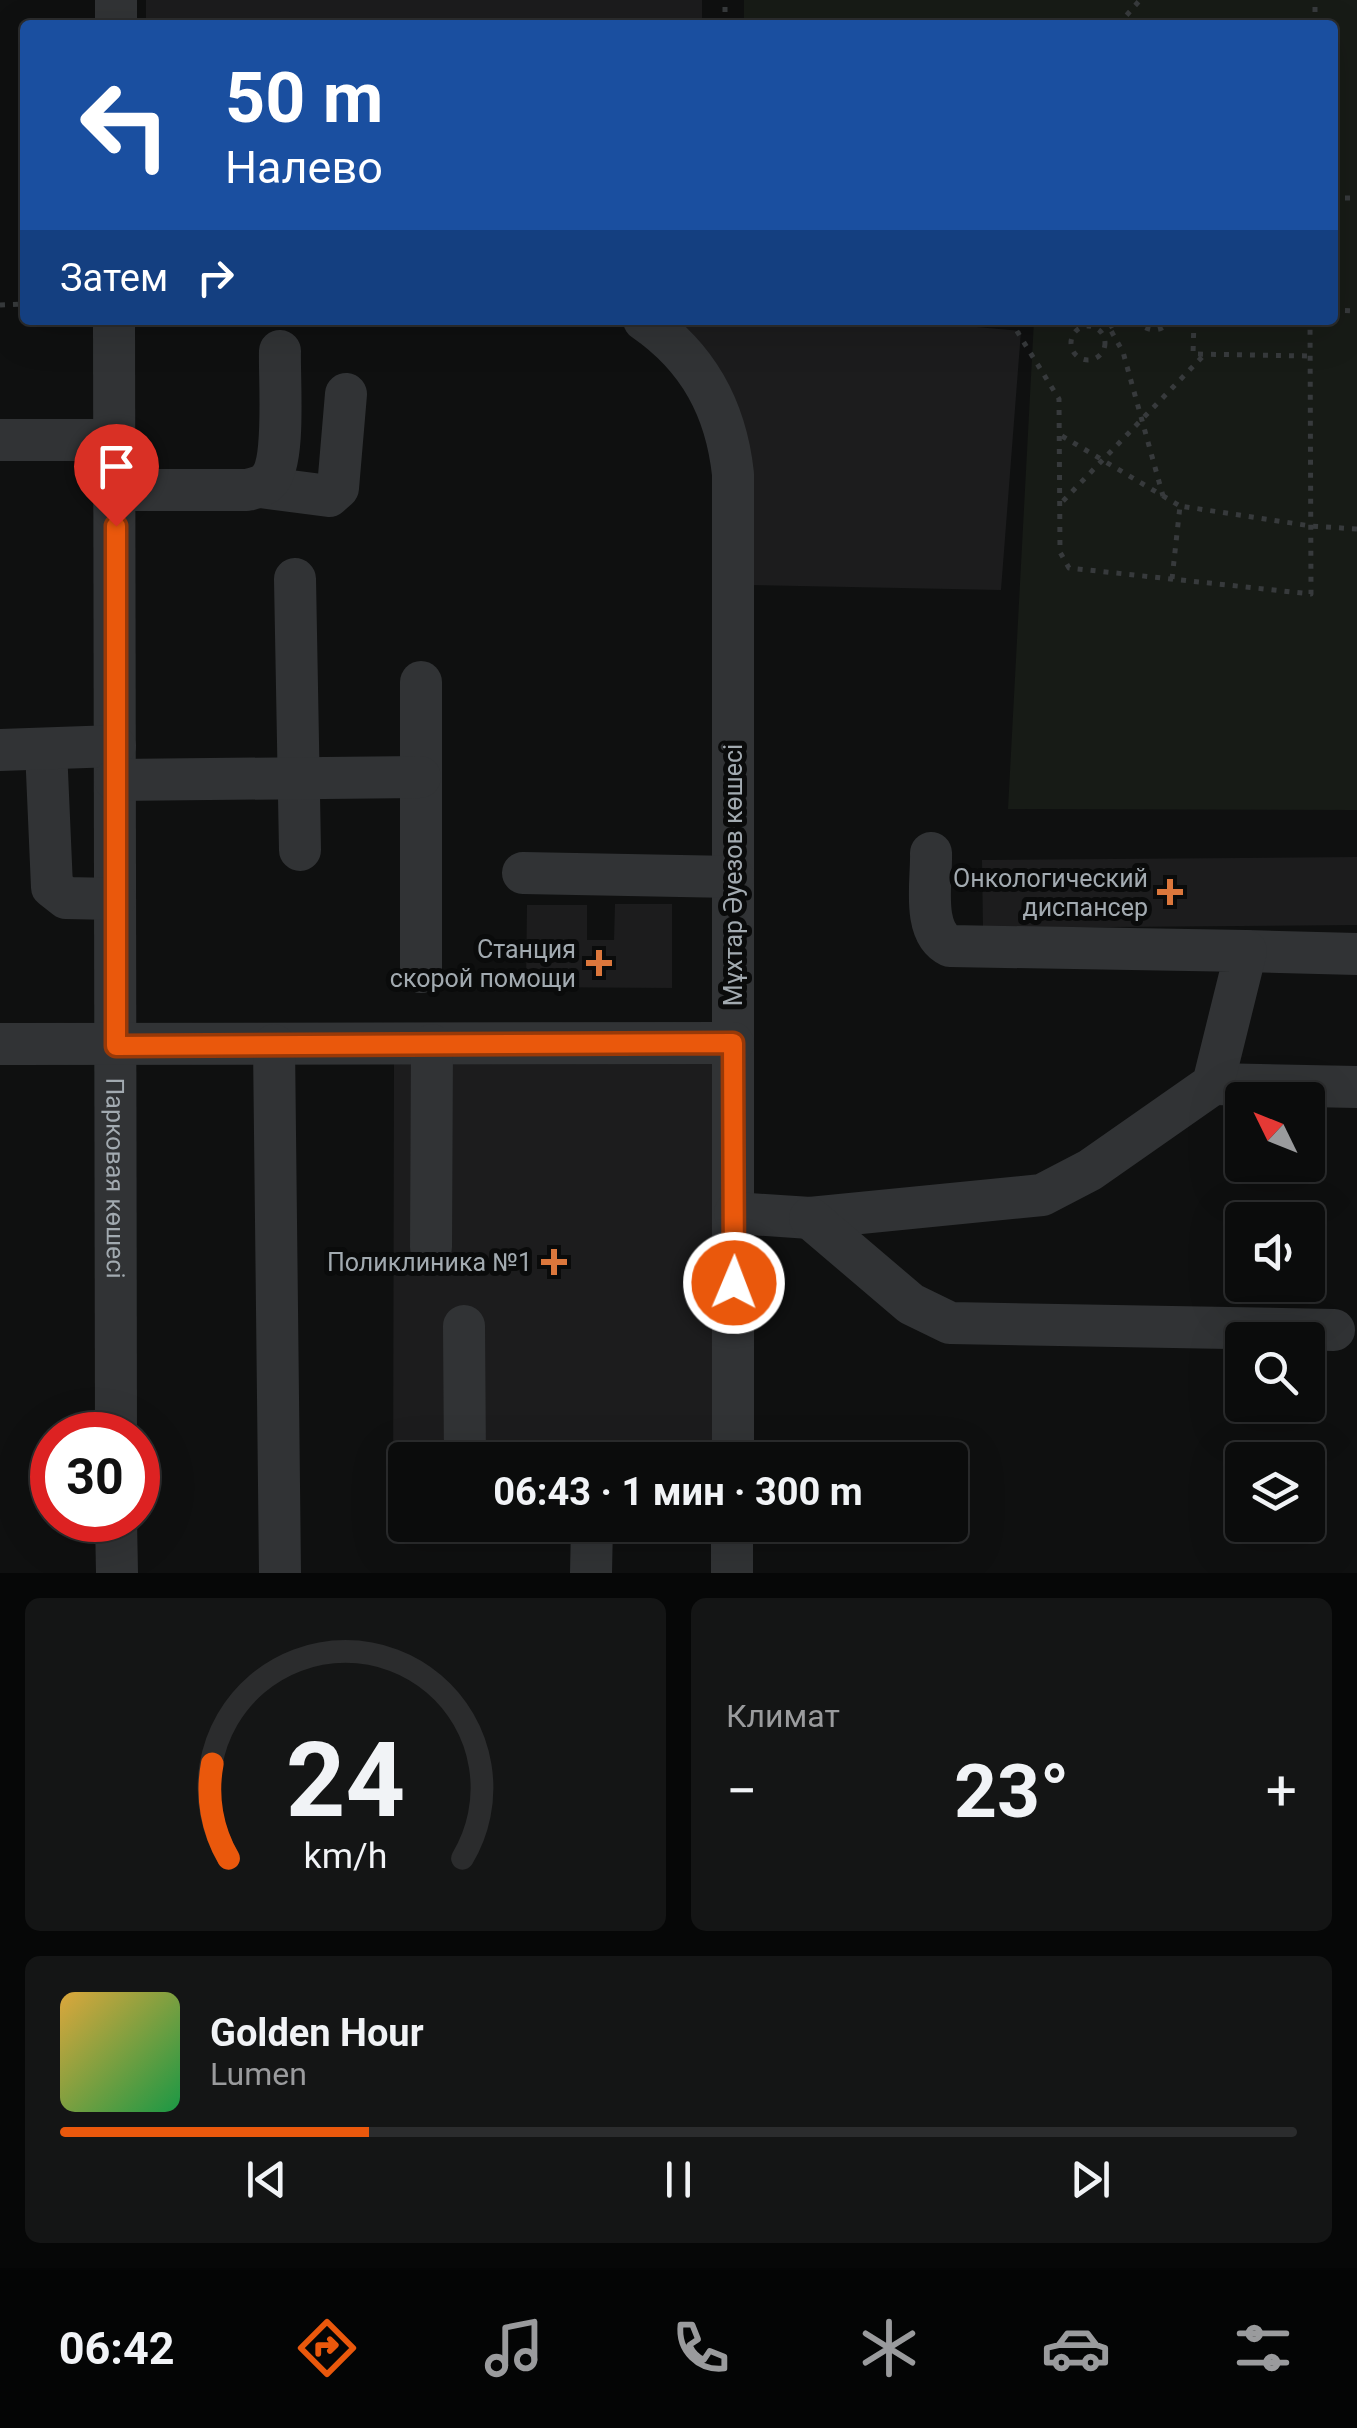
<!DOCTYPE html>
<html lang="ru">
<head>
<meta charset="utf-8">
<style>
	:root { --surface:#0b0c0c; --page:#141515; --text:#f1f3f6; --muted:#9a9b9d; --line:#2b2c2d; --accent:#ea580c }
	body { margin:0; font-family:Roboto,sans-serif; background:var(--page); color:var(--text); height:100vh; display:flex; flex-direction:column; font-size:38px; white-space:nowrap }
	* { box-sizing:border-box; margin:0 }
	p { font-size:32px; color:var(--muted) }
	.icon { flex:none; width:55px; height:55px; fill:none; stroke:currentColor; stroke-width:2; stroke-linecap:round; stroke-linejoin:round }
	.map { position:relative; height:1573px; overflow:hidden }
	.panel { display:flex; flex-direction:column; gap:25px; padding:25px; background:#060707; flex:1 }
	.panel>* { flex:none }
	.guide { position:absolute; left:20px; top:20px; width:1318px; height:305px; border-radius:10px; box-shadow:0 10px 40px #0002,0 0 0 2px var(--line); background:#1a4fa0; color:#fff; overflow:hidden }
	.needle { width:65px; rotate:313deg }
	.controls { position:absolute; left:1225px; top:1082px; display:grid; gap:20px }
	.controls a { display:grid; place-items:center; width:100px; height:100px; border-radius:10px; background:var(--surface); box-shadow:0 10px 40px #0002,0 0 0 2px var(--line); font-size:50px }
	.speed { position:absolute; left:30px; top:1412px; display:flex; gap:20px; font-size:50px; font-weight:700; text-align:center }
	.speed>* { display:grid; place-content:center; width:130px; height:130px; border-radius:50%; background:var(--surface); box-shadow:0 10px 40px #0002,0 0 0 2px var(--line); line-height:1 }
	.speed .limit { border:15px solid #d22; background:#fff; color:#111 }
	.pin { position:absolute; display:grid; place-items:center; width:85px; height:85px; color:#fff; margin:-102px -42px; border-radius:50% 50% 50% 0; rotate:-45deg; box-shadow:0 0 10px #0007 }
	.pin .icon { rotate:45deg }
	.me { position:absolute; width:110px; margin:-55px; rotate:1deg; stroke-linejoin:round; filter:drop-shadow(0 0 8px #0008) }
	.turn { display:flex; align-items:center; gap:35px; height:210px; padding:0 40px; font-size:45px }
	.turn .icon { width:130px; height:130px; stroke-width:2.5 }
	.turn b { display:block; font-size:70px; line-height:85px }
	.then { display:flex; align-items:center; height:95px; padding:0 40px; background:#0003; gap:20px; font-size:38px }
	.big { font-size:75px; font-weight:700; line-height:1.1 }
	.panel .tile { flex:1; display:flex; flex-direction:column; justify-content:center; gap:15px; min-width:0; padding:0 35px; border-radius:15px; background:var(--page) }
	.panel .dial { align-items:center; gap:0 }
	.dial svg { height:260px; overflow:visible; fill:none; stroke:var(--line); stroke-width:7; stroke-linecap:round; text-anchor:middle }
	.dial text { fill:var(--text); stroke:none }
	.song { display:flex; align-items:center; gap:30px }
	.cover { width:120px; height:120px; border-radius:15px; background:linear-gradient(135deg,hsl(40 70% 55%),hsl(140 70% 35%)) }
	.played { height:10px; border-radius:5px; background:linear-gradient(90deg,var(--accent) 25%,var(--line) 25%) }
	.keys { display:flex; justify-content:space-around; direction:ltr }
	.heat { display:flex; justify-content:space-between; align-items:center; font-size:55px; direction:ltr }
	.panel .tiles { flex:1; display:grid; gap:25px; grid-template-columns:1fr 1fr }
	.tile:last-child { grid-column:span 2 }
	.trip { position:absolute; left:388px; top:1442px; width:580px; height:100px; border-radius:10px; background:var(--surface); box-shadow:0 10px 40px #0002,0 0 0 2px var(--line); font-weight:700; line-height:100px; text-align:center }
	.tabs { display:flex; height:160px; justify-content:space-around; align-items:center; background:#040505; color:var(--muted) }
	.tabs .icon { width:70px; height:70px }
	.tabs .on { color:var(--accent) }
	.tabs b { font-size:45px; color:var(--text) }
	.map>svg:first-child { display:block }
	.built { fill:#1c1c1d }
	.green { fill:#171b16 }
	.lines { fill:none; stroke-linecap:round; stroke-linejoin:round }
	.path { stroke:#373a3c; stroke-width:5; stroke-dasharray:5 8; stroke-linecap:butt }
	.minor { stroke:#313335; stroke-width:42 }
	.route-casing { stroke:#983908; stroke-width:25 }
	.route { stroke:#ea580c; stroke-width:18 }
	.poi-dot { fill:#dc773c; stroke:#0a0b0b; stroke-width:4 }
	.labels { text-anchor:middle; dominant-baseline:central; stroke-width:10; stroke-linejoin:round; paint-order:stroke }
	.street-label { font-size:25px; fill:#a2aab0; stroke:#0a0b0b }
	.poi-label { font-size:25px; fill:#a2aab0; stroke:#0a0b0b; text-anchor:end }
</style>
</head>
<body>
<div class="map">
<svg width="1357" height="1573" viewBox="0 0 1357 1573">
	<rect width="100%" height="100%" fill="#0f1010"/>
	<g class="built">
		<rect x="146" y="0" width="556" height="25"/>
		<polygon points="672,320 900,320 1021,331 1001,590 747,585"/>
		<polygon points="1357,857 1357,925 983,928 982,860"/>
		<polygon points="615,904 672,904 672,988 526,987 527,905 587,905 587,940 614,940"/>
		<polygon points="394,1064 714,1064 713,1460 405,1460 405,1518 393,1518"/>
	</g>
	<polygon class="green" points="744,0 1357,0 1357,810 1008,809 1034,320 1332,320 1332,25 744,25"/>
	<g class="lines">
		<g class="path">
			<polyline points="725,25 725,0"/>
			<polyline points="1118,25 1140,0"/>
			<polyline points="1315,25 1315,0"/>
			<polyline points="1332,198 1357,198"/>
			<polyline points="0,305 25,304"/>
			<polyline points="1332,310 1357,311"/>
			<polyline points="1010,320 1059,399 1060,552 1069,568 1311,594 1310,320"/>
			<polyline points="1105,320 1123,352 1163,496"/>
			<path d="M1135,320C1146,332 1161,334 1171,320"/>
			<polyline points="1194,320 1193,354 1311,356"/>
			<circle cx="1088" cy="343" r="17"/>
			<polyline points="1109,327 1121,320"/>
			<polyline points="1062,436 1180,506"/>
			<polyline points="1063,501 1205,354"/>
			<polyline points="1172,579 1180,506 1311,526 1357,529"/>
		</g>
		<g class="minor">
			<polyline points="116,25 116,0"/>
			<path id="s1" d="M114,320L116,1435"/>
			<path d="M644,320C699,358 726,409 733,474V1460"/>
			<polyline points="0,440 114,440"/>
			<polyline points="260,487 329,496 338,488 346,394"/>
			<path d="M116,490H247C255,488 263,487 269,480C286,461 279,378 280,351"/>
			<polyline points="295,579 300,850"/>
			<polyline points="421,682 421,972"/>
			<polyline points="46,749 52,887 66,898 115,899"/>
			<polyline points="0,750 115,746"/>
			<polyline points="115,780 420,777"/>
			<polyline points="523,873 733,877"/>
			<polyline points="1246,951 1357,954"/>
			<polyline points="0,1044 733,1043"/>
			<polyline points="274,1045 280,1573"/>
			<polyline points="1213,1084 1357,1087"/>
			<path d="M735,1213L810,1218L1042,1195L1090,1170L1213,1084L1246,951L950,946C921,932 932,880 931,853"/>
			<polyline points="810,1218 911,1304 950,1323 1334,1330"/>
			<polyline points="431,1247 432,1045"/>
			<polyline points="464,1326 465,1460"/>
			<polyline points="116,1520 117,1573"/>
			<polyline points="591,1573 592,1525"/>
			<polyline points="732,1573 732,1525"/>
		</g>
	</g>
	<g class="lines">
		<defs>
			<polyline id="route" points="116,526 116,1046 733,1043 734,1283"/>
		</defs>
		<use href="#route" class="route-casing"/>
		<use href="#route" class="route"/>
	</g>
	<g class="poi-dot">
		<path d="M1165 877h10v10h10v10h-10v10h-10v-10h-10v-10h10z"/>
		<path d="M594 948h10v10h10v10h-10v10h-10v-10h-10v-10h10z"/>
		<path d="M549 1247h10v10h10v10h-10v10h-10v-10h-10v-10h10z"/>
	</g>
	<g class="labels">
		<g class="street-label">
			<text transform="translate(733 875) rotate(-90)">Мұхтар Әуезов көшесі</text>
			<text stroke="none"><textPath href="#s1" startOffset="858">Парковая көшесі</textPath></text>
		</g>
		<g class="poi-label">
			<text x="1148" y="878">Онкологический<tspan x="1148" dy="29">диспансер</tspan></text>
			<text x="576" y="949">Станция<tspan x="576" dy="29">скорой помощи</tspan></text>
			<text x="532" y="1262">Поликлиника №1</text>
		</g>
	</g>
</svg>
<div class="controls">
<a><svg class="needle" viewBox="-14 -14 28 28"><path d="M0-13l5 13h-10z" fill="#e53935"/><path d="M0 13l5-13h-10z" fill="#9a9b9d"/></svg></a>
<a><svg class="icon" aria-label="sound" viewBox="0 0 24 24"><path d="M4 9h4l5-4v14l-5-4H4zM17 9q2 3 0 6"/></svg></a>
<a><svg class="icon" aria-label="search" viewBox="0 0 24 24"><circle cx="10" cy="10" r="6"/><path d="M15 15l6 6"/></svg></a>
<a><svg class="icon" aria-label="layers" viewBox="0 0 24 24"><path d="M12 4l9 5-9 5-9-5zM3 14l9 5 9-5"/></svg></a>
</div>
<div class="speed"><div class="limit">30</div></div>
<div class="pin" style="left:116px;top:526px;background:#d93025"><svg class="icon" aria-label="arrive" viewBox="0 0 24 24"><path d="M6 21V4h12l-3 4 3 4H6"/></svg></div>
<svg class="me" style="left:734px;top:1283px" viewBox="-20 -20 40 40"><circle r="17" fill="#ea580c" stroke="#fff" stroke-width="3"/><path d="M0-11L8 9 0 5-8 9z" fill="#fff"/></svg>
<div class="trip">06:43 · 1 мин · 300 m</div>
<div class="guide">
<div class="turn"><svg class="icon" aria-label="left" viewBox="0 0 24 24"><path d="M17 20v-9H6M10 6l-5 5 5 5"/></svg><div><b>50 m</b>Налево</div></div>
<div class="then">Затем<svg class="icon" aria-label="right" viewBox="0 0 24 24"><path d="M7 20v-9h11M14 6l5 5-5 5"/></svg></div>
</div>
</div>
<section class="panel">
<div class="tiles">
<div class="tile dial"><svg viewBox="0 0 100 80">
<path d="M14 69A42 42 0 1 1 86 69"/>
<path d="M14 69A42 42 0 0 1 9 40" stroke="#ea580c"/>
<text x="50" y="56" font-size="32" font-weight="700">24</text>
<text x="50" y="72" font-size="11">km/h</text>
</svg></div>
<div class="tile"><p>Климат</p>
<div class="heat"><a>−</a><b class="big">23°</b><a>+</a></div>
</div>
<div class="tile">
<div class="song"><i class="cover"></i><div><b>Golden Hour</b><p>Lumen</p></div></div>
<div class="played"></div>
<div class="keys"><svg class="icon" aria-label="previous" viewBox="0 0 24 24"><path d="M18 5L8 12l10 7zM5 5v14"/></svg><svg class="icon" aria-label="pause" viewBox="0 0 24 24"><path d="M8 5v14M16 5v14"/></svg><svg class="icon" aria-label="next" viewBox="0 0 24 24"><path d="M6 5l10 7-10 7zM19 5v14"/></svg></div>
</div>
</div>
</section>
<nav class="tabs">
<b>06:42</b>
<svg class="icon on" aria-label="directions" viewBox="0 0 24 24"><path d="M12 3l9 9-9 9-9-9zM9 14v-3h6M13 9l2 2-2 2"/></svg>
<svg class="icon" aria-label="music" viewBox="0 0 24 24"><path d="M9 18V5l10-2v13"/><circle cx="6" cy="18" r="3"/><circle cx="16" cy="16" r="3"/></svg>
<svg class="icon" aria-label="phone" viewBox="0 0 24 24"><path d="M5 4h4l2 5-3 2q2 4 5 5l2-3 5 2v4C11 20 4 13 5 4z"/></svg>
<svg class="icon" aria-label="climate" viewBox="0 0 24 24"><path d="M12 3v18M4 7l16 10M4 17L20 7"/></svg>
<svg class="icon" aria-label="car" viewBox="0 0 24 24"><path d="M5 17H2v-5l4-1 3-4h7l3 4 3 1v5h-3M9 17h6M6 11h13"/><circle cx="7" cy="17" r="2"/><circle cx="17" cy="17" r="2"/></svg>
<svg class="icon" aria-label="filters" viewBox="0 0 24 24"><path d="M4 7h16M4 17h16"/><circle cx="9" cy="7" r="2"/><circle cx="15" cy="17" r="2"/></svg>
</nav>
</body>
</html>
